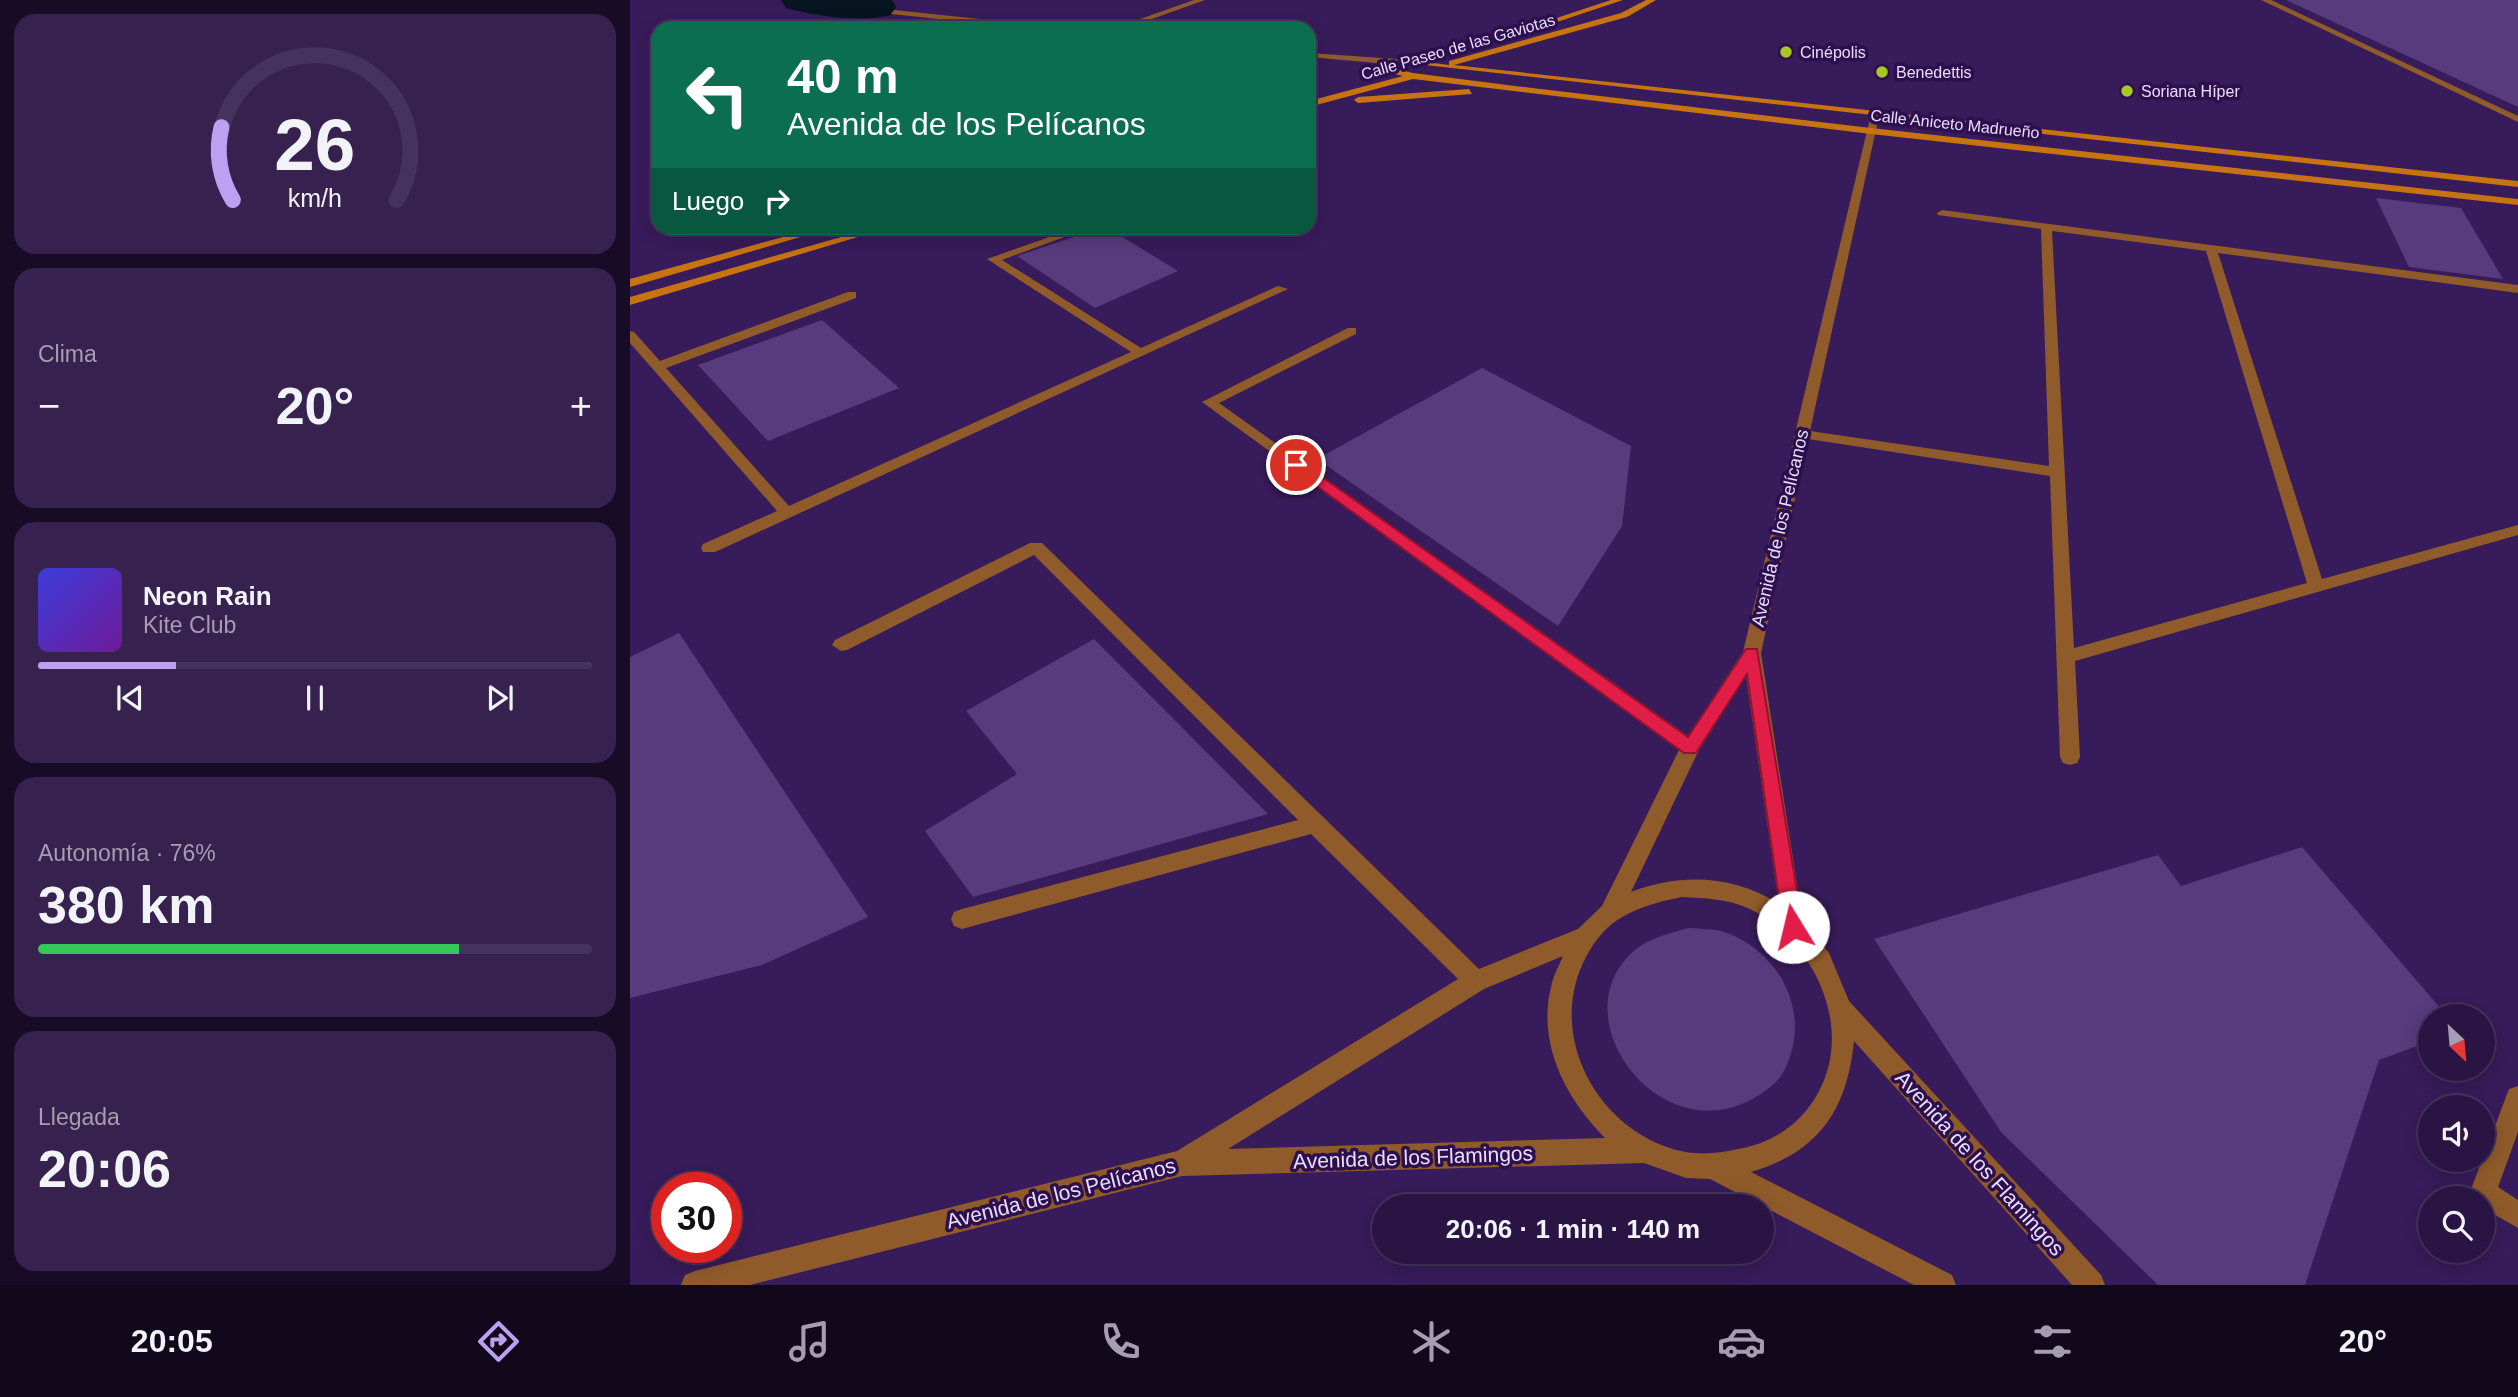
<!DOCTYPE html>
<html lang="es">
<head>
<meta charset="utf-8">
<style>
	:root { --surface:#2a1444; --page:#36214f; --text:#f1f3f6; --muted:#a59eb2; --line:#46335d; --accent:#bca0f2 }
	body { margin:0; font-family:Helvetica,sans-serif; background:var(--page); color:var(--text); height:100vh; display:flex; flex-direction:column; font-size:26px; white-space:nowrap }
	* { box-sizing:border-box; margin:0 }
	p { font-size:23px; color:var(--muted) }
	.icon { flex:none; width:38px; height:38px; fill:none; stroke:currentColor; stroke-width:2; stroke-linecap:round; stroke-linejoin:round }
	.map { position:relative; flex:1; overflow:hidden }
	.sheet { display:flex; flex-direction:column; gap:14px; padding:14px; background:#170b25; width:630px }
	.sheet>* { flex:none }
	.top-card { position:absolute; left:21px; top:21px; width:665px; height:214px; border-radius:21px; box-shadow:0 4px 18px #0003,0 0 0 2px var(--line); background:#0b6e4f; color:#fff; overflow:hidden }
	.needle { width:46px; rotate:154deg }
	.fabs { position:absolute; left:1788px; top:1004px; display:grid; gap:14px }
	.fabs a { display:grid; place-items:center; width:77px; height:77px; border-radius:50%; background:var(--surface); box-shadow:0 4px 18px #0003,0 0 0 2px var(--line); font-size:35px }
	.speed { position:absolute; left:21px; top:1172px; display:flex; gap:14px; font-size:35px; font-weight:700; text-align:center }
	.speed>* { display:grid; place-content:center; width:91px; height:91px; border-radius:50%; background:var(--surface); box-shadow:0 4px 18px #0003,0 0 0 2px var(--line); line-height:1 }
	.speed .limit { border:10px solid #d22; background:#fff; color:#111 }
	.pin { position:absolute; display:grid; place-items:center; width:60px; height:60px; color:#fff; margin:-30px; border:4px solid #fff; border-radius:50%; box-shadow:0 2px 7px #0007 }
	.me { position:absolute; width:77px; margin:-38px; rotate:351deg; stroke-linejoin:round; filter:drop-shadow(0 0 5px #0008) }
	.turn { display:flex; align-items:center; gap:24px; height:147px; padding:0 21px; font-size:32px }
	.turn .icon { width:91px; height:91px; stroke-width:2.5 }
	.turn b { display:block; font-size:49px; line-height:60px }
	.then { display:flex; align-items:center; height:66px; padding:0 21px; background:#0003; gap:14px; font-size:26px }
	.big { font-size:52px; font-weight:700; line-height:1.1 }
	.sheet .widget { flex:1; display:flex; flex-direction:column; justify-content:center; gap:10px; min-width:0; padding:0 24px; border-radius:21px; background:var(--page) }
	.sheet .dial { align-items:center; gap:0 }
	.dial svg { height:182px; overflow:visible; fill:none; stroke:var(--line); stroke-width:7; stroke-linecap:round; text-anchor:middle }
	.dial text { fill:var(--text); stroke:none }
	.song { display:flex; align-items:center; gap:21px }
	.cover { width:84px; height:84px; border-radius:10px; background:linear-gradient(135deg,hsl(240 70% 55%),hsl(280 70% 35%)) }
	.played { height:7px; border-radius:4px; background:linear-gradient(90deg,var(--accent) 25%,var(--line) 25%) }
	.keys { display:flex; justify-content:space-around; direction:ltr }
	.heat { display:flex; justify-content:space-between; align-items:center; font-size:38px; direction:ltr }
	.charge { height:10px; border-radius:5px; background:linear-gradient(90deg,#34c759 76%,var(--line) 0) }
	.trip { position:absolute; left:742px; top:1194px; width:402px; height:70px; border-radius:35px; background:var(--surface); box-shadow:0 4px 18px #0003,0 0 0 2px var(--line); font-weight:700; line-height:70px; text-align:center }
	.menu { display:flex; height:112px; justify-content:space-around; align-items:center; background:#11081b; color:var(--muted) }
	.menu .icon { width:49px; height:49px }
	.menu .selected { color:var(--accent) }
	.menu b { font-size:32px; color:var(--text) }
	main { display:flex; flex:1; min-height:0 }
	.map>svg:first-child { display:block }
	.green { fill:#573b7d }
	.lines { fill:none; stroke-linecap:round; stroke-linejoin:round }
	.river { fill:#06151f; fill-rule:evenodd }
	.street { fill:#905b2a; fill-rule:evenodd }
	.secondary { fill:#c77311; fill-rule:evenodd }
	.route { fill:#e11d48; stroke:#92132f; stroke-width:2 }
	.poi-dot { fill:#a6c820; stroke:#2e0f4e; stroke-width:2.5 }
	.labels { text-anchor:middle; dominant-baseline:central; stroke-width:7; stroke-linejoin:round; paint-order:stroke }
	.far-street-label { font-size:16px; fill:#e7ddfc; stroke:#2e0f4e }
	.far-poi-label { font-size:16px; fill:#e7ddfc; stroke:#2e0f4e; text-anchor:start }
	.street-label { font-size:18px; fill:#e7ddfc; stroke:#2e0f4e }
	.near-street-label { font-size:21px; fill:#e7ddfc; stroke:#2e0f4e }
</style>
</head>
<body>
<main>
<section class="sheet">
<div class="widget dial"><svg viewBox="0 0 100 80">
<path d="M14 69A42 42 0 1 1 86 69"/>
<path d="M14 69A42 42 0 0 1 9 37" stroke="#bca0f2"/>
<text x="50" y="56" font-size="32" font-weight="700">26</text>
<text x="50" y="72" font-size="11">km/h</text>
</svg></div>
<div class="widget"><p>Clima</p>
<div class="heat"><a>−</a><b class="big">20°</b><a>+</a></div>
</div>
<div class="widget">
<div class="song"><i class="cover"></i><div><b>Neon Rain</b><p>Kite Club</p></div></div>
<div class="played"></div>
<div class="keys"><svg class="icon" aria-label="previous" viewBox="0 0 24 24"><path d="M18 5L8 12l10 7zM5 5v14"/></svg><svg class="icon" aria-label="pause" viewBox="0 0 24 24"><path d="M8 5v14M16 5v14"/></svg><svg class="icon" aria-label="next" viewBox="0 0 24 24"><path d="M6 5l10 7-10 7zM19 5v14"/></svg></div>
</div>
<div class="widget"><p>Autonomía · 76%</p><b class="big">380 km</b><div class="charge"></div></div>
<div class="widget"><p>Llegada</p><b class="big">20:06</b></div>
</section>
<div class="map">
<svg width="1888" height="1285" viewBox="0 0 1888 1285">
	<rect width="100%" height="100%" fill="#381b5a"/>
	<g class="green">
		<polygon points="1656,0 1888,0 1888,107"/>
		<polygon points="1746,198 1831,208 1873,279 1779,267"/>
		<polygon points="471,228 478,228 548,271 465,308 387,256"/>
		<polygon points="192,320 269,388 138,441 68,365"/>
		<polygon points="852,368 1001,446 992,526 928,626 687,459"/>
		<polygon points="49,633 238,917 132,965 0,998 0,657"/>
		<polygon points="464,639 638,814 343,897 295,831 387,774 336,711"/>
		<polygon points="1672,847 1818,1017 1801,1017 1801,1041 1749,1060 1675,1285 1528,1285 1371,1132 1244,939 1528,855 1551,886"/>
		<path d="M1059,928C1069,929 1081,929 1091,931C1138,945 1171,992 1164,1040C1162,1054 1155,1074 1145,1083C1044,1173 922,1020 1005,950C1021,937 1040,933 1059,928Z"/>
	</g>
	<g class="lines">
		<path class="river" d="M151,0H262L266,7L261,15C230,23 187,16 156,8Z"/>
		<g class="street">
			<polygon points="564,0 575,0 519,20 527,28 519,28 510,19"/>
			<polygon points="1631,0 1641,0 1888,116 1888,122"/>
			<polygon points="264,10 417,26 421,28 395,28 261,14"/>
			<polygon points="679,53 781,60 785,63 781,66 679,57"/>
			<path d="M1241,114L1249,116L1180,431L1419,466L1411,229L1308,215L1307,213L1312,210L1888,285V293L1588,253L1692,579L1888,525V535L1445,661L1450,757L1447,763L1440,765L1433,763L1430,757L1420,476L1178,439L1131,653L1173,923L1199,953L1219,1001L1471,1275L1475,1285H1442L1224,1041C1217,1110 1189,1152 1121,1172L1322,1275L1326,1285H1284L1080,1179L1056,1178L1014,1163L552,1176L120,1285H51L55,1275L65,1271L547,1151L828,979L681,834L332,929L324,926L321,919L324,912L332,909L668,820L404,555L217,650L211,651L202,645L205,640L400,543H412L849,969L948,929L972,906L1049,750L572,402L718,328H726V334L589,403L1058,736L1113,652ZM1422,231L1576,251L1677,583L1444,648ZM1116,676L1149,904C1103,875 1051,873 1001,892L1068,752ZM1052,897C1074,898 1099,899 1120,909C1183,941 1225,1026 1188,1093C1171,1124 1143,1143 1108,1149C1091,1153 1073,1155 1056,1152C975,1137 920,1047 950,970C957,952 968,935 983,923C1004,908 1027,902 1052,897ZM933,956C929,966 923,976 921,987C907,1044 936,1099 975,1138L598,1149L854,989Z"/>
			<polygon points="445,228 459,228 372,260 511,348 648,286 658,289 85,552 73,552 71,548 73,544 147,511 0,343 0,331 4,332 30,361 218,292 226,292 226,298 36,368 159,506 501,352 357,259"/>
			<polygon points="1888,1086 1888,1132 1868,1187 1888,1200 1888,1228 1853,1208 1853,1199 1843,1199 1840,1192 1879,1089"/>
		</g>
		<g class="secondary">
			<polygon points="981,0 993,0 876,39 869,37"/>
			<polygon points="1016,0 1026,0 997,17 824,65 1888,181 1888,187 777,63 781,60 819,65 819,61 991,13"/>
			<polygon points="759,67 783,73 885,86 1241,128 1888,199 1888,205 1241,134 783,79 679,107 679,101 773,76 756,72"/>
			<polygon points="839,89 842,94 728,103 724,100 728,97"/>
			<polygon points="186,228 201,228 0,287 0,279"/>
			<polygon points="243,228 258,228 0,305 0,297"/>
		</g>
	</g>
	<polygon class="route" points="662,462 671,462 1058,737 1116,649 1127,649 1173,927 1170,933 1163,936 1156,933 1153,927 1117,674 1066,753 1054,753 662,468"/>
	<g class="poi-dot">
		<circle cx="1156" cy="52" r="7"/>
		<circle cx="1252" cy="72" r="7"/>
		<circle cx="1497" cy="91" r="7"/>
	</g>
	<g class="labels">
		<g class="far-street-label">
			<text transform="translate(828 47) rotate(-16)">Calle Paseo de las Gaviotas</text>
			<text transform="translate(1325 124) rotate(6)">Calle Aniceto Madrueño</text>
		</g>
		<g class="far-poi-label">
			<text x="1170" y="52">Cinépolis</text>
			<text x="1266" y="72">Benedettis</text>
			<text x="1511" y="91">Soriana Híper</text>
		</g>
		<g class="street-label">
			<text transform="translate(1150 528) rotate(-77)">Avenida de los Pelícanos</text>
		</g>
		<g class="near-street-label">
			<text transform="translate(783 1157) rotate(-2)">Avenida de los Flamingos</text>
			<text transform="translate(1350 1163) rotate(48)">Avenida de los Flamingos</text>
			<text transform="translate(431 1193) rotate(-14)">Avenida de los Pelícanos</text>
		</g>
	</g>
</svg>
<div class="fabs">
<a><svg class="needle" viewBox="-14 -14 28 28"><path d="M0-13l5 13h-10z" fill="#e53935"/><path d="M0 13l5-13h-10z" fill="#a59eb2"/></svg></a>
<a><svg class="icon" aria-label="sound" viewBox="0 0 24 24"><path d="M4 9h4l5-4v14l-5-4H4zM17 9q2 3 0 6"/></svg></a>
<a><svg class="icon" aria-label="search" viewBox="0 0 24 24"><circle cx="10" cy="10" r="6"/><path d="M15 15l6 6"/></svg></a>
</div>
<div class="speed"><div class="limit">30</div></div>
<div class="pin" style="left:666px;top:465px;background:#d93025"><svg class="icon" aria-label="arrive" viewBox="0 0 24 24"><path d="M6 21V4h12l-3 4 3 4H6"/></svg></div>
<svg class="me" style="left:1163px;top:927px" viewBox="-20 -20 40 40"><circle r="19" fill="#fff"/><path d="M0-13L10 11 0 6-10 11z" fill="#e11d48"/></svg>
<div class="trip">20:06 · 1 min · 140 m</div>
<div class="top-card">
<div class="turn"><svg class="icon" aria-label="left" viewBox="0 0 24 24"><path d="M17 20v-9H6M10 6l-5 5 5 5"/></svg><div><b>40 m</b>Avenida de los Pelícanos</div></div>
<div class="then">Luego<svg class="icon" aria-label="right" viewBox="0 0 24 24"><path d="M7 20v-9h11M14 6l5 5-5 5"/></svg></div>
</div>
</div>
</main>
<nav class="menu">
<b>20:05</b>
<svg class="icon selected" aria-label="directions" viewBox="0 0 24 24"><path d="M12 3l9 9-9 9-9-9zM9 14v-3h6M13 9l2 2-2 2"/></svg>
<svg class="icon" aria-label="music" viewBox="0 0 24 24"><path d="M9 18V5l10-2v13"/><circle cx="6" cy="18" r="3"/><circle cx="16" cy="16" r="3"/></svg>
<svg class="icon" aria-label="phone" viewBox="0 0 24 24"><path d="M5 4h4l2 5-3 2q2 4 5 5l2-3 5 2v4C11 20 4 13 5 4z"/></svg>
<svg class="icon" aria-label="climate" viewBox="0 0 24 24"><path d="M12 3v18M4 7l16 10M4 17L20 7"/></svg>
<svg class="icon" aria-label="car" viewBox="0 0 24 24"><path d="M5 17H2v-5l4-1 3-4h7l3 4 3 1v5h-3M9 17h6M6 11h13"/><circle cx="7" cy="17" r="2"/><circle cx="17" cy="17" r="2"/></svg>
<svg class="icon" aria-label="filters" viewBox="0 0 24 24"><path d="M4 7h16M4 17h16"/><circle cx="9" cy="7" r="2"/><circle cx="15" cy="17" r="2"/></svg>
<b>20°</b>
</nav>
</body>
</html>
